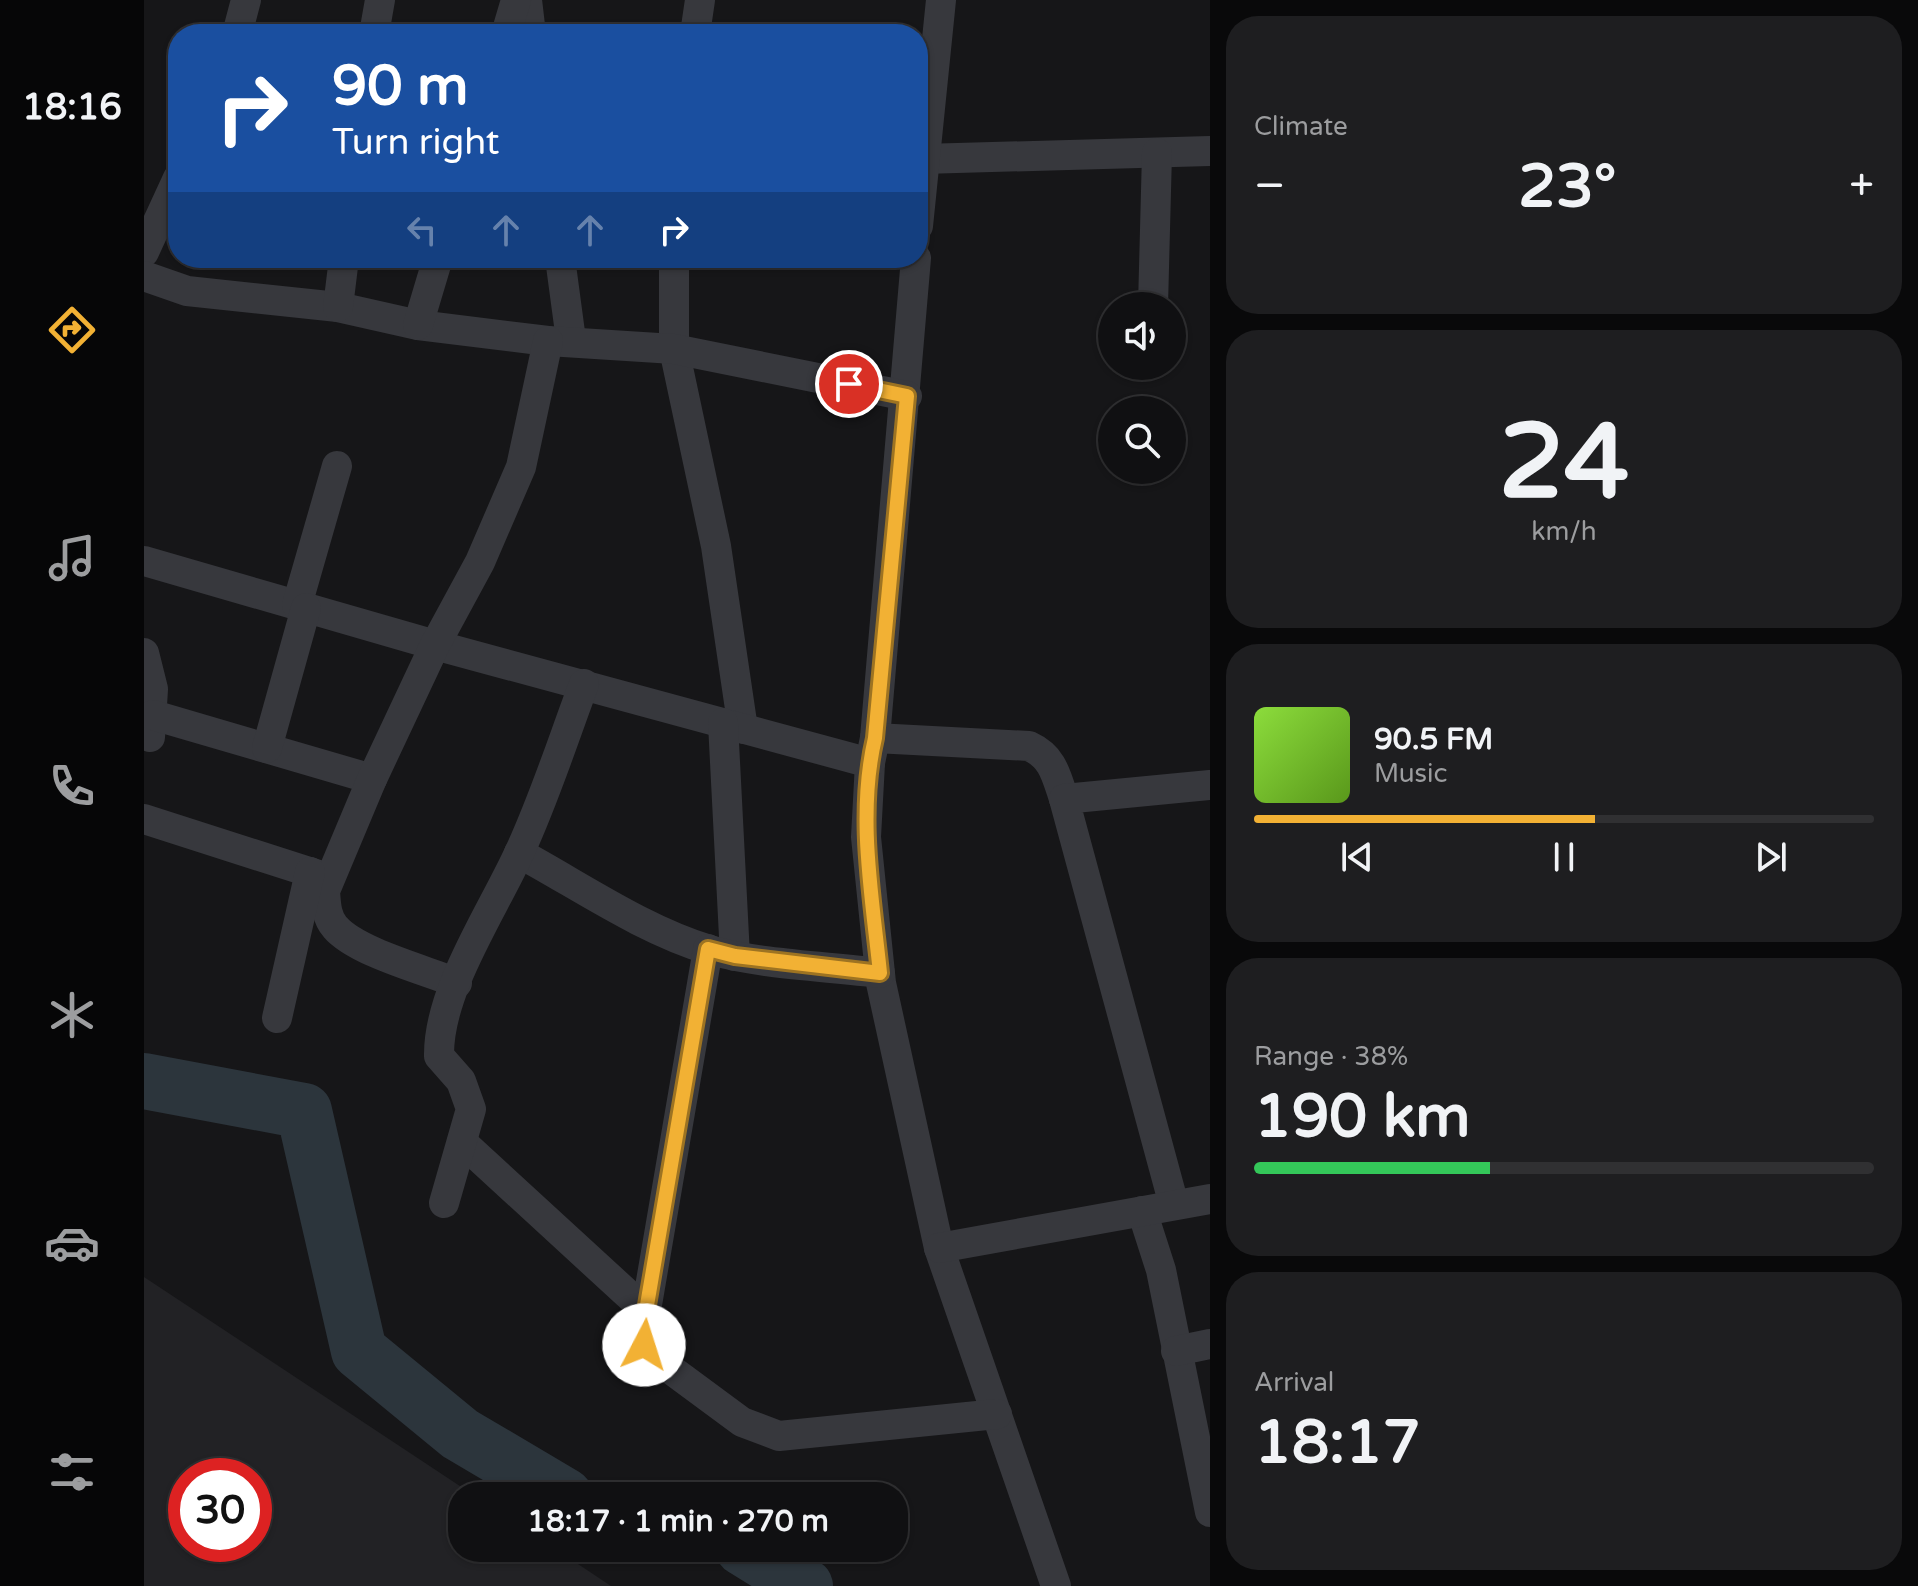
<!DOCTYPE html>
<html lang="en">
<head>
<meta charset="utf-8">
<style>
	:root { --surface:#101012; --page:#1e1e20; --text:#f1f3f6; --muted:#9c9d9f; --line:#303032; --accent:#f2b134 }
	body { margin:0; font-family:"Varela Round",sans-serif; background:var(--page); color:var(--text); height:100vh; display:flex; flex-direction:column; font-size:30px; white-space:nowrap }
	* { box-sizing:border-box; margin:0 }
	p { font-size:26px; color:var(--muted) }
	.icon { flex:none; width:44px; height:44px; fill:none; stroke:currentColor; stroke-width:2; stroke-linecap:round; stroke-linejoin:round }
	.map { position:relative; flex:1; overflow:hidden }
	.side { display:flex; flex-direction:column; gap:16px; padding:16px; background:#09090a; width:708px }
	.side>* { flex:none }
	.hud { position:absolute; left:24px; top:24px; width:760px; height:244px; border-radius:32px; box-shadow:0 2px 6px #0004,0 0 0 2px var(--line); background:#1a4fa0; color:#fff; overflow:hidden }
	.tools { position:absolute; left:954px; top:292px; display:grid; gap:16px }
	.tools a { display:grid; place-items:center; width:88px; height:88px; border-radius:50%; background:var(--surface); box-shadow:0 2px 6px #0004,0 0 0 2px var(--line); font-size:40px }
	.speed { position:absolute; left:24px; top:1458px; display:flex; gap:16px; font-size:40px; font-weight:700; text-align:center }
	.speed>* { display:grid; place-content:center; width:104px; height:104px; border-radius:50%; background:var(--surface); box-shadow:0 2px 6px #0004,0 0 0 2px var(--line); line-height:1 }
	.speed .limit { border:12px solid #d22; background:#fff; color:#111 }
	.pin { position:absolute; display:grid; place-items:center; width:68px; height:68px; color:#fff; margin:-34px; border:4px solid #fff; border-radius:50%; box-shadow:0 2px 8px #0007 }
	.me { position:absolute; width:88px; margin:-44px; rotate:5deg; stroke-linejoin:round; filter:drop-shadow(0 0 6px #0008) }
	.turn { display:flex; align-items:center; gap:28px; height:168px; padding:0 32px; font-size:36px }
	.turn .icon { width:104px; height:104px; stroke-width:2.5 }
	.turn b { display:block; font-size:56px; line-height:68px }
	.lanes { display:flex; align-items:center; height:76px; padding:0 32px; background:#0003; justify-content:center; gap:40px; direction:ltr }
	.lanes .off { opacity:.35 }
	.big { font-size:60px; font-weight:700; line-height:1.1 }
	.side .tile { flex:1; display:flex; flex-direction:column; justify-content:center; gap:12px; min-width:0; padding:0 28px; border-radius:32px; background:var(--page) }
	.side .dial { align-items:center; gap:0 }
	.dial b { font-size:104px; line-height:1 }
	.song { display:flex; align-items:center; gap:24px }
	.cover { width:96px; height:96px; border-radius:12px; background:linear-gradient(135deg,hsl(90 70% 55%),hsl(90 70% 35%)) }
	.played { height:8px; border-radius:4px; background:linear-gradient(90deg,var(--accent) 55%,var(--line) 55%) }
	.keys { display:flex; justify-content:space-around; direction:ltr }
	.heat { display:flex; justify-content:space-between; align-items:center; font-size:44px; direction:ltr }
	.charge { height:12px; border-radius:6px; background:linear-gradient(90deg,#34c759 38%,var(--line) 0) }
	.trip { position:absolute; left:304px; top:1482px; width:460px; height:80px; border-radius:32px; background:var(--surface); box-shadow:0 2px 6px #0004,0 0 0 2px var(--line); font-weight:700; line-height:80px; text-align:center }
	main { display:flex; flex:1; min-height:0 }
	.tab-bar { display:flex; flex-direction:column; width:144px; justify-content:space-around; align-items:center; background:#060607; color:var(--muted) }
	.tab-bar .icon { width:56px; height:56px }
	.tab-bar .current { color:var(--accent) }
	.tab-bar b { font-size:36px; color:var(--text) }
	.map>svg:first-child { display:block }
	.built { fill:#222225; fill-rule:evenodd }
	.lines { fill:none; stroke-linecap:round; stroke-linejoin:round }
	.river { stroke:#2c353c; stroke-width:56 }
	.minor { stroke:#37383d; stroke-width:30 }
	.route-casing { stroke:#9d7322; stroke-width:20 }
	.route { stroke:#f2b134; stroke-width:14 }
</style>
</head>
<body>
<main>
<nav class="tab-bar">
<b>18:16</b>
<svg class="icon current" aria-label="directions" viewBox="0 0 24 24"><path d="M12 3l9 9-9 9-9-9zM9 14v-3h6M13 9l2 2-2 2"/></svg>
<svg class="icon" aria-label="music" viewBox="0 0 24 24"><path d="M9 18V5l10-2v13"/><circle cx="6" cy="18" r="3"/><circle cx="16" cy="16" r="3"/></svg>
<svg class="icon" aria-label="phone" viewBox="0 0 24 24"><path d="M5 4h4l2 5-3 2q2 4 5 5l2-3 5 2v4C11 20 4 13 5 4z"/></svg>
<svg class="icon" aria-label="climate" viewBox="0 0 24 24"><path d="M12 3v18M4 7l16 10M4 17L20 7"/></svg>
<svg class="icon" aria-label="car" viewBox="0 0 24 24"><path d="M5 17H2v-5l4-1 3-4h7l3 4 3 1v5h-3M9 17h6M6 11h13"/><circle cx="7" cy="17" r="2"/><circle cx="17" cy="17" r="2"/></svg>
<svg class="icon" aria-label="filters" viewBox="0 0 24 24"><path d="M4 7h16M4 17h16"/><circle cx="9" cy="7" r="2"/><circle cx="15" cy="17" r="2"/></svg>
</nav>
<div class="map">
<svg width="1066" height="1586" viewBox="0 0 1066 1586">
	<rect width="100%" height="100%" fill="#161618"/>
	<path class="built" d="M0,1277L331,1496H318V1548H410L467,1586H0ZM42,1476H110V1544H42Z"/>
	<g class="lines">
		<g class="river">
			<polyline points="0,1081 160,1111 215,1351 316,1434 421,1496"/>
			<polyline points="599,1548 661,1586"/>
		</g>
		<g class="minor">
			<polyline points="383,0 387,34"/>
			<polyline points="93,34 102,0"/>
			<polyline points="230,34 236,0"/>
			<polyline points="362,34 372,0"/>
			<polyline points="551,34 556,0"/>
			<polyline points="778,159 1066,151"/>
			<polyline points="774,226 797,0"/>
			<polyline points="0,252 34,178"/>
			<polyline points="416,258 427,340"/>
			<polyline points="530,258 530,349 572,546 599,729"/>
			<polyline points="772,258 731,738 726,763 722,837 737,983 795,1248 912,1586"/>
			<polyline points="0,276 43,291 194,307 274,325 404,341 530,349 763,396"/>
			<polyline points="1009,306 1013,153"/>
			<polyline points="194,307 200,258"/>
			<polyline points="274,325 294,258"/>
			<polyline points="0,561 291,645 726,763"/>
			<polyline points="153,605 193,466"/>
			<polyline points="0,653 9,689 6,737 0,735"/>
			<polyline points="9,715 228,779"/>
			<polyline points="579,723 591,956"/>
			<path d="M731,738L885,746C909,757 912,775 920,799"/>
			<polyline points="123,748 162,608"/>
			<polyline points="0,819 184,878"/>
			<path d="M375,853C436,886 499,930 566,950C620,965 680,966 736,973"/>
			<polyline points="564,949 499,1328 500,1345 510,1357 598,1422 635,1436 853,1414"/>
			<path d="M313,983C281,970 212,952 191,927C182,917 182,903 181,891L228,779L291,645L336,562L377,467L404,341"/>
			<polyline points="133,1018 166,872"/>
			<polyline points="318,1142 502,1311"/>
			<path d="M300,1203L327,1109L317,1081L295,1056C294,990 349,911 376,851C401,797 419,740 440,684"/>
			<polyline points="1030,1205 920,799 1066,785"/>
			<polyline points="998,1211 1017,1270 1066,1512"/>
			<polyline points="795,1248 1066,1199"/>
			<polyline points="1032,1351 1066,1344"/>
		</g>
	</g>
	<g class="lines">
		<defs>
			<path id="route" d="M500,1345L502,1311L564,949L591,956L736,973C728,895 713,815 731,738L763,396L705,384"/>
		</defs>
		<use href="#route" class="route-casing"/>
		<use href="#route" class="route"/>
	</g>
</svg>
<div class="tools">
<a><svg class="icon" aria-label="sound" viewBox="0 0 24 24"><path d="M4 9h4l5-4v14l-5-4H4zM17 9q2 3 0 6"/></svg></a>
<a><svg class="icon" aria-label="search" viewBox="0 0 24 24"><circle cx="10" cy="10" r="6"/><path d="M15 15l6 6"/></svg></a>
</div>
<div class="speed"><div class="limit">30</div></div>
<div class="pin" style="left:705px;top:384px;background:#d93025"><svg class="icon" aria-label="arrive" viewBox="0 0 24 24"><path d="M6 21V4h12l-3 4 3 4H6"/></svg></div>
<svg class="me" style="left:500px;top:1345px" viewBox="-20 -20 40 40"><circle r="19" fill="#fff"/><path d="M0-13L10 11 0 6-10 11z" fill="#f2b134"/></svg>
<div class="trip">18:17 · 1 min · 270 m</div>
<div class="hud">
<div class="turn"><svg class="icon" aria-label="right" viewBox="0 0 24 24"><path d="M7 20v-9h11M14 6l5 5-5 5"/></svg><div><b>90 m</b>Turn right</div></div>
<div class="lanes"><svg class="icon off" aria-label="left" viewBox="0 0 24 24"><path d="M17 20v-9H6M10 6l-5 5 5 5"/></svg><svg class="icon off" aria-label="ahead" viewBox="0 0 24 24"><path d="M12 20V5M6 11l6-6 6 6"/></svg><svg class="icon off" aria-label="ahead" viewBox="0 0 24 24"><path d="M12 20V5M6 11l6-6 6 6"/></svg><svg class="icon" aria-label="right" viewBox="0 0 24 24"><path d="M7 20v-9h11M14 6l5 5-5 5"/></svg></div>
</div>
</div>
<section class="side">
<div class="tile"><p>Climate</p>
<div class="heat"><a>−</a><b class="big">23°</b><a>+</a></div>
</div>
<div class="tile dial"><b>24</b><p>km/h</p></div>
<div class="tile">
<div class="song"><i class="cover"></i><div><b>90.5 FM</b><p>Music</p></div></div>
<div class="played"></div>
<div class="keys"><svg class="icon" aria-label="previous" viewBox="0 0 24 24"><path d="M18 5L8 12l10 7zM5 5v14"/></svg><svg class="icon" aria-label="pause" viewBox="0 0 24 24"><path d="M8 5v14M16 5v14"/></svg><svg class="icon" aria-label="next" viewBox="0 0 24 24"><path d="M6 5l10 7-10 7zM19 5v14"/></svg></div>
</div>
<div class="tile"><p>Range · 38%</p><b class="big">190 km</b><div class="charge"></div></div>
<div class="tile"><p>Arrival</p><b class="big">18:17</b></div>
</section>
</main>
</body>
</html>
